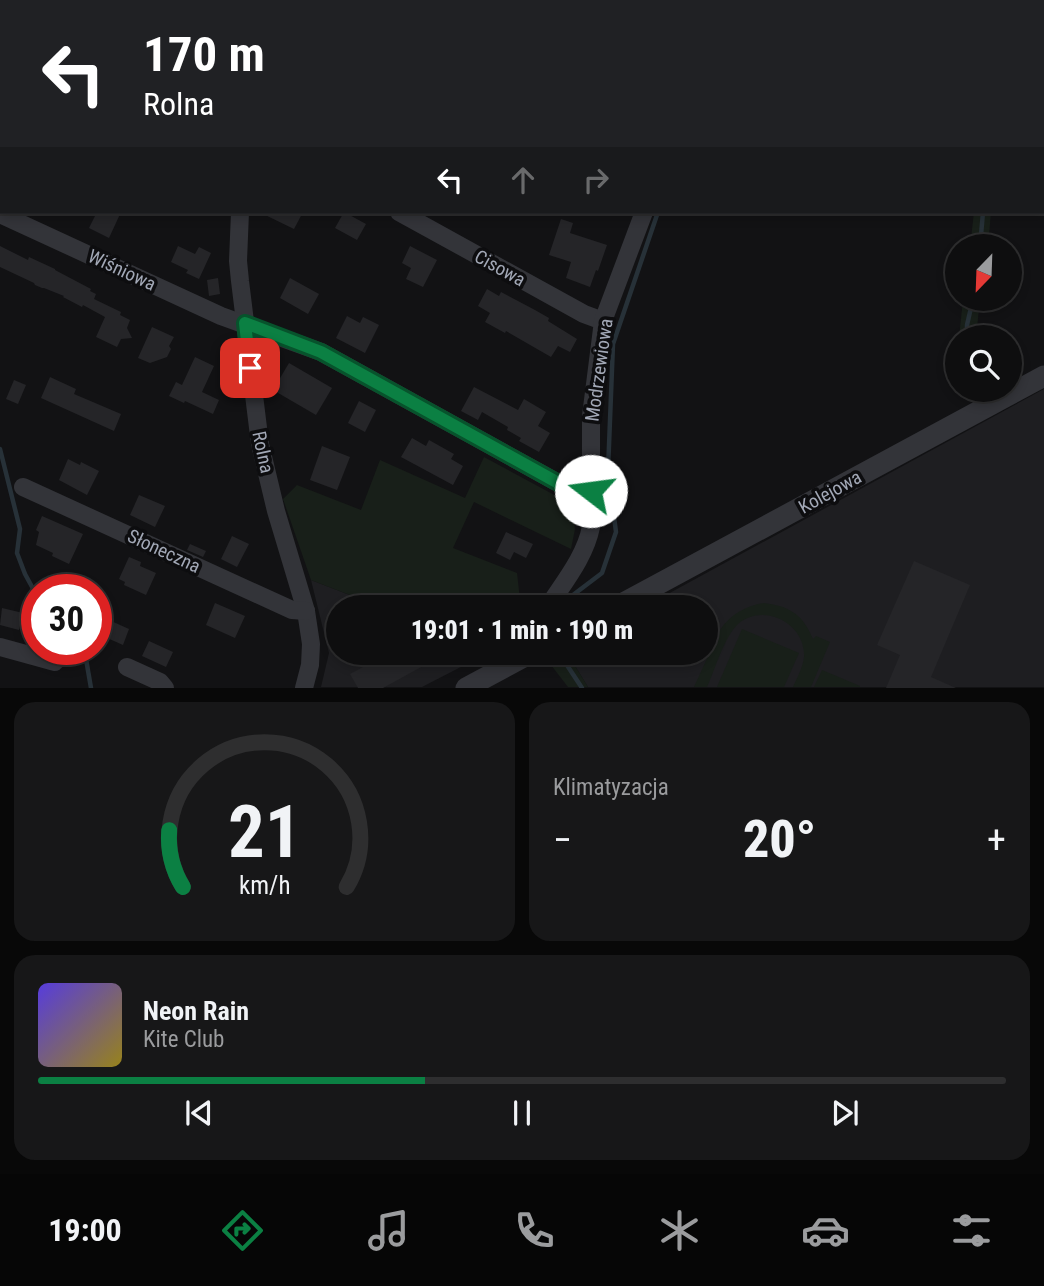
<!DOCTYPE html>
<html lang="pl">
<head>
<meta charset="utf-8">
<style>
	:root { --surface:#0e0e0f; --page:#171718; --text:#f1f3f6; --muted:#9b9c9e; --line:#2e2e2f; --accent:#0b8043 }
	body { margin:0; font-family:"Roboto Condensed",sans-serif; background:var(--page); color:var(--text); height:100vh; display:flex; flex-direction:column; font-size:26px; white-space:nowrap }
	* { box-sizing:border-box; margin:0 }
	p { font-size:23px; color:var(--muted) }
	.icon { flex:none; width:38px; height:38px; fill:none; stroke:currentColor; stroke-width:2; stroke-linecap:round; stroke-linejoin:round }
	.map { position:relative; height:688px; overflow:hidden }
	.sheet { display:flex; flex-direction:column; gap:14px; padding:14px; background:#080808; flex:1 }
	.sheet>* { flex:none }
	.guide { position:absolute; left:0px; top:0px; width:1045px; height:214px; box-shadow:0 4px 10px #0003,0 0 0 2px var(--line); background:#202124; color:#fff; overflow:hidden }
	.needle { width:46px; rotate:203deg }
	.buttons { position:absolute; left:945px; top:234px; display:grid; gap:14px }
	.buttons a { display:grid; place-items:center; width:77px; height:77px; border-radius:50%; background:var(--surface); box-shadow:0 4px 10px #0003,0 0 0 2px var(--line); font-size:35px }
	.speed { position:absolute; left:21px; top:574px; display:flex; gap:14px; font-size:35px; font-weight:700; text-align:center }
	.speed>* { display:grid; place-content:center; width:91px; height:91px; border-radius:50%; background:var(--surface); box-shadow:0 4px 10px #0003,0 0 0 2px var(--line); line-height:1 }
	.speed .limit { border:10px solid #d22; background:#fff; color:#111 }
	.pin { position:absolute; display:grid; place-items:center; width:60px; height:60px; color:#fff; margin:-30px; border-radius:14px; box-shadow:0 4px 10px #0006 }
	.me { position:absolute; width:77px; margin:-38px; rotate:285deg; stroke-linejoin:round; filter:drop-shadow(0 0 5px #0008) }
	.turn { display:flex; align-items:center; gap:24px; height:147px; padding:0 28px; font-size:32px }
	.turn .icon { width:91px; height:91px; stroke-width:2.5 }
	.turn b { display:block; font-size:49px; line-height:60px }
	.lanes { display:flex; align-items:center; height:66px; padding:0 28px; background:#0003; justify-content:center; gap:35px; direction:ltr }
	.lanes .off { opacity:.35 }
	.big { font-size:52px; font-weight:800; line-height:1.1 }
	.sheet .widget { flex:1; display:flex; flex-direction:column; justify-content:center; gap:10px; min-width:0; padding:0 24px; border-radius:21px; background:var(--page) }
	.sheet .dial { align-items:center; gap:0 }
	.dial svg { height:182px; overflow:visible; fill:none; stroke:var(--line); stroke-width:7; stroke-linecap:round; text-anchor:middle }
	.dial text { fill:var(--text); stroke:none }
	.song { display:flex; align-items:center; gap:21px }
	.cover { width:84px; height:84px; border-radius:10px; background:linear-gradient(135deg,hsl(250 70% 55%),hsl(50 70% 35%)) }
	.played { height:7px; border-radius:4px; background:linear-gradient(90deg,var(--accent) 40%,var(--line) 40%) }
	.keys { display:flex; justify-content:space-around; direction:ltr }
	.heat { display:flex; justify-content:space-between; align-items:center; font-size:38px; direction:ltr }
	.sheet .tiles { flex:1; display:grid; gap:14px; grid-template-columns:1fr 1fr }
	.widget:last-child { grid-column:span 2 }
	.trip { position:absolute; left:326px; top:595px; width:392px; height:70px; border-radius:35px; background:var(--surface); box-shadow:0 4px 10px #0003,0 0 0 2px var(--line); font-weight:800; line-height:70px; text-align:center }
	.menu { display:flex; height:112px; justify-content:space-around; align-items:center; background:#060606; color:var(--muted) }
	.menu .icon { width:49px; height:49px }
	.menu .current { color:var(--accent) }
	.menu b { font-size:32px; color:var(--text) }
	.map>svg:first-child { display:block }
	.built { fill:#1e1e21 }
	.green { fill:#181f19 }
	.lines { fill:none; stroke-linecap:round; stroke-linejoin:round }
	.stream { stroke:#273138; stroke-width:4.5 }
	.building { fill:#252528 }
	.minor { stroke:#333439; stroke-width:18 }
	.tertiary { stroke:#333439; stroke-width:21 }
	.route-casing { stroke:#07532c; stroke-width:18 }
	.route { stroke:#0b8043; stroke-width:12 }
	.labels { text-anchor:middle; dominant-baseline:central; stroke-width:7; stroke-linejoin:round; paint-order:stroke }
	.street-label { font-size:19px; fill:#a2a8b6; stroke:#0d0d0f }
</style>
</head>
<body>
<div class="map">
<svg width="1044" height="688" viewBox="0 0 1044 688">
	<rect width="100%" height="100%" fill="#121214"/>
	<g class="built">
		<polygon points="1044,389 1044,687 588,687 567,653 705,653 705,607 644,607"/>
		<polygon points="311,580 381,607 338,607 338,653 488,653 422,687 321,687 329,653"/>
	</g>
	<g class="green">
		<polygon points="974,212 991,212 988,247 970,247"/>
		<polygon points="963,299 980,299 976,338 959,338"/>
		<polygon points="484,457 571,504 575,529 571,549 474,502 453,548 517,573 520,600 525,607 381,607 311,580 283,499 297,485 361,510 380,460 465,498"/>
		<path d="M764,603C790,606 803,615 813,639L816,636L830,642L811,687H793C797,678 803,667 804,657C806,623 763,602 738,624C724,637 715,670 707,687H694L720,630C731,614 745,606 764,603Z"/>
		<polygon points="742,629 799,653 784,687 717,687"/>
		<polygon points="563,653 567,653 588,687 568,687 551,665"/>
		<polygon points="822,670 860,686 860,687 814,687"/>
	</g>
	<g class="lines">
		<g class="stream">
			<polyline points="769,2 770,0"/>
			<polyline points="1043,55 1044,53"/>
			<polyline points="980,247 983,212"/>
			<polyline points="967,338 967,325 973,299"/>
			<polyline points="0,449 20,529 17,553 25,574 37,596"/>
			<polyline points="565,607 573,595 602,573 616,532 608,471 613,344 658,212"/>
			<polyline points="79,649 86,659 91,688"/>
			<polyline points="559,653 582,688"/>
		</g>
	</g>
	<g class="building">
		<polygon points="97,212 121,212 109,238 89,228"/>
		<polygon points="259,212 303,212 294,229"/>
		<polygon points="344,212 366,224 357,240 335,228"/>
		<polygon points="561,219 573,223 570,233 607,245 598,271 596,270 590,287 566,278 571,262 549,255"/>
		<polygon points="0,246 28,260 29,257 55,269 55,270 91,289 90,291 96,294 94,299 121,312 120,315 130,320 127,328 132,338 121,339 117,347 96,337 105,317 83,305 82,307 63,297 64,296 44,288 42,288 35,285 34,283 0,267"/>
		<polygon points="178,246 195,254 199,247 211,253 199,279 186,273 188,270 171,262"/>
		<polygon points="410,246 437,260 423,287 406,279 411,268 402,263"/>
		<polygon points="218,278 220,294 209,296 207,280"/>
		<polygon points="290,278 319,294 308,314 280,298"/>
		<polygon points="487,289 499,296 501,292 535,310 549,318 548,321 577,339 570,352 558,346 551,357 506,331 505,333 485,322 490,313 478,306"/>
		<polygon points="347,316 360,323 363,317 379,325 365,353 336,338"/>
		<polygon points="152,327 174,337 169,346 171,349 167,357 150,363 138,358"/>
		<polygon points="195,357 214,366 202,392 219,400 213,414 185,401 184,403 169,396 176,382 182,385"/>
		<polygon points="289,363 332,388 316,415 273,390"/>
		<polygon points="50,377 76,389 74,394 121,414 114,431 41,398"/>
		<polygon points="14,380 26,385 18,404 6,399"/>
		<polygon points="474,387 518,410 524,399 546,412 538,426 550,433 539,452 519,441 521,438 507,430 508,427 482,412 478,420 461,411"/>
		<polygon points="359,401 376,410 365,432 348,423"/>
		<polygon points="412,438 426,446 429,440 454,454 451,459 463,466 453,485 401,457"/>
		<polygon points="322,446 350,457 337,490 310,480"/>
		<polygon points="68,459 80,465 81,462 99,471 87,495 59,480"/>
		<polygon points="139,495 165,506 155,527 130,515"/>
		<polygon points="42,516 83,534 69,564 52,556 53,553 36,545 39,532 36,530"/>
		<polygon points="506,532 533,544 526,558 514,552 510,560 496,553"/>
		<polygon points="232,536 249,544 237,567 221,559"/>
		<polygon points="190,544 206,551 203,557 187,550"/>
		<polygon points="129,557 141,562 140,566 156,573 146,595 124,585 125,582 119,579"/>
		<polygon points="914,561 970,585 931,677 956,688 886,688 900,655 877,645"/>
		<polygon points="215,603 245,616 235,638 206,625"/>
		<polygon points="2,608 23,613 19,630 0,625"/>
		<polygon points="100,616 129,629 123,645 96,633 96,624"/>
		<polygon points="149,641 173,652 166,667 142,656"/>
		<polygon points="389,653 416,653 423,666 383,688 358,688 350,674"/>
	</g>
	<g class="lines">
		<g class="minor">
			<polyline points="53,0 57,2"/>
			<polyline points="212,0 212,2"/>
			<polyline points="722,0 726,2"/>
			<polyline points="752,2 753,0"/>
			<polyline points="240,212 238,261 240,281 260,444 276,511 306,611 311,644 310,665 304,688"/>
			<polyline points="399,212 584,314 603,321"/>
			<polyline points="0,214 221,316 321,352 571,490 591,491"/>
			<polyline points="23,487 292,610 306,611"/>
			<path d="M548,607C564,582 585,557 591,527V416L603,321L644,212"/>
			<polyline points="0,647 55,662"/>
			<polyline points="127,667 160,682 165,688"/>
		</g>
		<g class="tertiary">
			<polyline points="616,607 1044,376"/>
			<polyline points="466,688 531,653"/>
		</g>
	</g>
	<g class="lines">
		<defs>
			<polyline id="route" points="250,368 245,323 321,352 571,490 591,491"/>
		</defs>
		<use href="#route" class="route-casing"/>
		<use href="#route" class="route"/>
	</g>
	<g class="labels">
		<g class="street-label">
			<text transform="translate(500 268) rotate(29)">Cisowa</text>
			<text transform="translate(122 270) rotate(25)">Wiśniowa</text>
			<text transform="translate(599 370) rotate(-82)">Modrzewiowa</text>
			<text transform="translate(263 452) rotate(78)">Rolna</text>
			<text transform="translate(830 492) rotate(-29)">Kolejowa</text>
			<text transform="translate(164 551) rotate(25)">Słoneczna</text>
		</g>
	</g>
</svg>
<div class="buttons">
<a><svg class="needle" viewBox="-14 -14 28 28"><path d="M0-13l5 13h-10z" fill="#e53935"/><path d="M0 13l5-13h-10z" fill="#9b9c9e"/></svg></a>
<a><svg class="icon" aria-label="search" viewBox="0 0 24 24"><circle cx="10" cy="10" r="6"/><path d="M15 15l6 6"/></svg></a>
</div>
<div class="speed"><div class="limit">30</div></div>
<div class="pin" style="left:250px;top:368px;background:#d93025"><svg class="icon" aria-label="arrive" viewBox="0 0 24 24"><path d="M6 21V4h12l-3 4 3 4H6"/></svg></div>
<svg class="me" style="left:591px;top:491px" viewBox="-20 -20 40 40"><circle r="19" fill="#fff"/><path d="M0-13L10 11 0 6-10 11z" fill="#0b8043"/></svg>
<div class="trip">19:01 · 1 min · 190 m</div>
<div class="guide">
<div class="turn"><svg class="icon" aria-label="left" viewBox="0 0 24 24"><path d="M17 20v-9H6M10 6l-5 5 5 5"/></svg><div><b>170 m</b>Rolna</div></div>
<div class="lanes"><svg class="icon" aria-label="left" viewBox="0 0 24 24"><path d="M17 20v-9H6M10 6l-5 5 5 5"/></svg><svg class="icon off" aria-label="ahead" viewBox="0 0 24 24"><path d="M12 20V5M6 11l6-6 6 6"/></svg><svg class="icon off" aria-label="right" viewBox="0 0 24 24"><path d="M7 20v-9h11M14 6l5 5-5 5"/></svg></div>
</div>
</div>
<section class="sheet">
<div class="tiles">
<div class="widget dial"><svg viewBox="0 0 100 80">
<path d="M14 69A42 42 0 1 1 86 69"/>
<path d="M14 69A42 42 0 0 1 8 44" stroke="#0b8043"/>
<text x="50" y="56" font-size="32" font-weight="700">21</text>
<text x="50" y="72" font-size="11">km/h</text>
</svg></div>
<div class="widget"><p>Klimatyzacja</p>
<div class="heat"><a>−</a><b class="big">20°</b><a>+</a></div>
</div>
<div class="widget">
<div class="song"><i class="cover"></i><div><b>Neon Rain</b><p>Kite Club</p></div></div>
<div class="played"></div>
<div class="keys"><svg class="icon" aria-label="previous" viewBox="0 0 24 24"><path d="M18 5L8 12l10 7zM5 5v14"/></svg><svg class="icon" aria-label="pause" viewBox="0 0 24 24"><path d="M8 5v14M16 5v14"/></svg><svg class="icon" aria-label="next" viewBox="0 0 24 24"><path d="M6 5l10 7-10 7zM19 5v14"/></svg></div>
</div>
</div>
</section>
<nav class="menu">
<b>19:00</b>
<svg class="icon current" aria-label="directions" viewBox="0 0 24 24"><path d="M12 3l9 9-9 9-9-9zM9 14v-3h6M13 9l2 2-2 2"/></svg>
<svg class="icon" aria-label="music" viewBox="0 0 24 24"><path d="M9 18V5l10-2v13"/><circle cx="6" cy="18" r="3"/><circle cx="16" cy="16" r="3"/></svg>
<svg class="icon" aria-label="phone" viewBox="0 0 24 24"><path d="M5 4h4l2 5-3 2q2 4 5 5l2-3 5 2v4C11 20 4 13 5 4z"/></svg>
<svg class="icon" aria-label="climate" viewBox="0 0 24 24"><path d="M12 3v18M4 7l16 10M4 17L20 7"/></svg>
<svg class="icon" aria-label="car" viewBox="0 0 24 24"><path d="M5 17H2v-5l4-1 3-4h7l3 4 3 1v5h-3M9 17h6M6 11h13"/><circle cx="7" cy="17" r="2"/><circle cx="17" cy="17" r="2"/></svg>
<svg class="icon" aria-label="filters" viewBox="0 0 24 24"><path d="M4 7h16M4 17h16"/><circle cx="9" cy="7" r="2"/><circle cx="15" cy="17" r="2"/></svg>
</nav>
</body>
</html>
